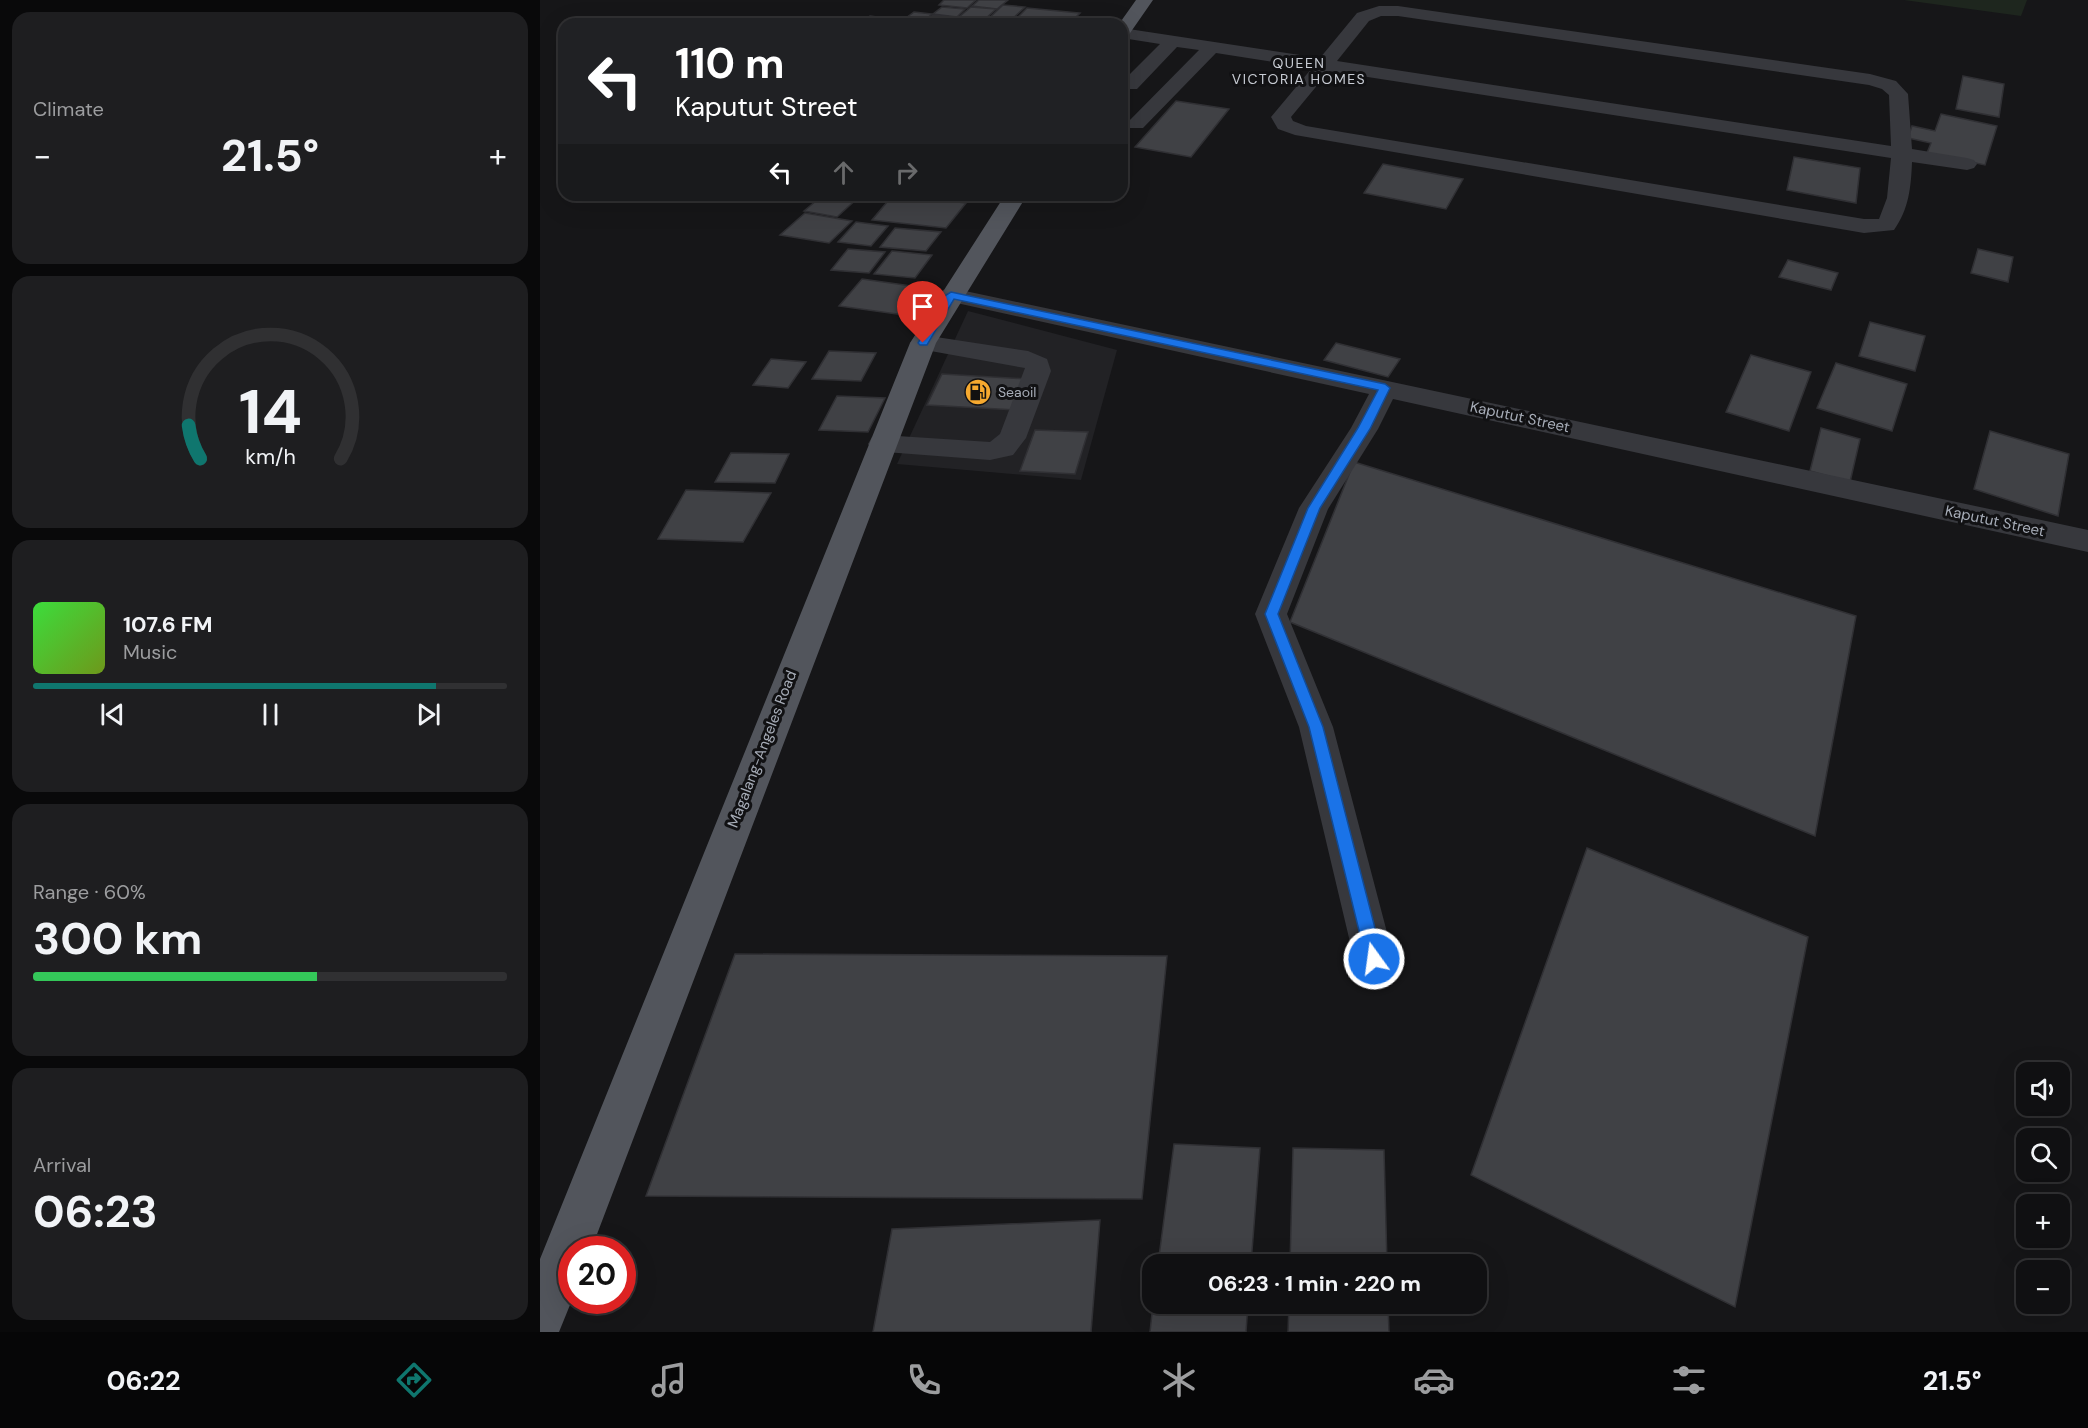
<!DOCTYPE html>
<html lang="en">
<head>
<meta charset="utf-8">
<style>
	:root { --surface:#101012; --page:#1e1e20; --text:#f1f3f6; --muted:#9c9d9f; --line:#303032; --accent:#0f766e }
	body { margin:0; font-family:"DM Sans",sans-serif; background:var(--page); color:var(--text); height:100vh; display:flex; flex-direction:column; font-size:22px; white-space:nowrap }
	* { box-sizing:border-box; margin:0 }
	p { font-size:20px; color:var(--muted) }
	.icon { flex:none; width:33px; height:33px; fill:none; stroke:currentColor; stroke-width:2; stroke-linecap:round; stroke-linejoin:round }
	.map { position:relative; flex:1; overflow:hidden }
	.details { display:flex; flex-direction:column; gap:12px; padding:12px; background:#09090a; width:540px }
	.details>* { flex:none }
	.banner { position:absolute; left:18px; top:18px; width:570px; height:183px; border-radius:18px; box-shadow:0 6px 24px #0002,0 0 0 2px var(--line); background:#202124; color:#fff; overflow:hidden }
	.buttons { position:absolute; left:1476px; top:1062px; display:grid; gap:12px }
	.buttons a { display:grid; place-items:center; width:54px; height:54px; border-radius:12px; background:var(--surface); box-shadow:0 6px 24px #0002,0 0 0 2px var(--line); font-size:30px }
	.speed { position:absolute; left:18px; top:1236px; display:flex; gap:12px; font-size:30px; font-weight:700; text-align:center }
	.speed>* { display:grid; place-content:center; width:78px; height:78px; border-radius:50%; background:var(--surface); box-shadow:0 6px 24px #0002,0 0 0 2px var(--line); line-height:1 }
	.speed .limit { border:9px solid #d22; background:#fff; color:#111 }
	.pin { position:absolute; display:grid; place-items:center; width:51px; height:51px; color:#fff; margin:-62px -26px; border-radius:50% 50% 50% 0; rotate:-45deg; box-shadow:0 0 6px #0007 }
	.pin .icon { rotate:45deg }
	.me { position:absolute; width:66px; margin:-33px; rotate:346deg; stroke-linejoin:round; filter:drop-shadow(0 0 4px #0008) }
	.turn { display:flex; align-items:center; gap:21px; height:126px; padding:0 18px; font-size:27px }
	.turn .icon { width:78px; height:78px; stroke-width:2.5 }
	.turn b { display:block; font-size:42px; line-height:51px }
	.lanes { display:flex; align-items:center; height:57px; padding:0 18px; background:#0003; justify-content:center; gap:30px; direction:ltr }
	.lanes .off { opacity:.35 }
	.big { font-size:45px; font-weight:700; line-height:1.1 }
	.details .tile { flex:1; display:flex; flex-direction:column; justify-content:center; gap:9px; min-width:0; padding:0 21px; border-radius:18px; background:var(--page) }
	.details .dial { align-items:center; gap:0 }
	.dial svg { height:156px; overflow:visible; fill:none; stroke:var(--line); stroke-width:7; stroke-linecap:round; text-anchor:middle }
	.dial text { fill:var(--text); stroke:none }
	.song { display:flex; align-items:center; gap:18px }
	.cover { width:72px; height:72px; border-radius:9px; background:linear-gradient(135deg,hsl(120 70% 55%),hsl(80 70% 35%)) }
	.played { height:6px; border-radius:3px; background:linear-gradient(90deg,var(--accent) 85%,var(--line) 85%) }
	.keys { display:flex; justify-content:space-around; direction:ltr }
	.heat { display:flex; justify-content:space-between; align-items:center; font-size:33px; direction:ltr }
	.charge { height:9px; border-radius:4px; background:linear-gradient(90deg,#34c759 60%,var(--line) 0) }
	.trip { position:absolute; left:602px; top:1254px; width:345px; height:60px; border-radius:18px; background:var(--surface); box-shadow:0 6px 24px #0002,0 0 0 2px var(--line); font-weight:700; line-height:60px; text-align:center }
	.tab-bar { display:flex; height:96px; justify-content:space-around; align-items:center; background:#060607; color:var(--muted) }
	.tab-bar .icon { width:42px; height:42px }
	.tab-bar .selected { color:var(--accent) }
	.tab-bar b { font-size:27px; color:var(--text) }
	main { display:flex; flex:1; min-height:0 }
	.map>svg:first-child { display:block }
	.built { fill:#222225 }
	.green { fill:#1e261e }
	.building { fill:#404145; stroke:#303034; stroke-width:1.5 }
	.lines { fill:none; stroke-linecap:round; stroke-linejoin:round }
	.minor { fill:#37383d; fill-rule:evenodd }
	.major { fill:#52555c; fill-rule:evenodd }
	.route { fill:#1a73e8; stroke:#114b97; stroke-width:1.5 }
	.labels { text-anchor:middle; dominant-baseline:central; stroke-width:6; stroke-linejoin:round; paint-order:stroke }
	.far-neighbourhood-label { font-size:14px; letter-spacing:1.5px; fill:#c8ccd4; stroke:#111113 }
	.far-poi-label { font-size:14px; fill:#a7adb8; stroke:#111113; text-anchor:start }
	.street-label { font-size:15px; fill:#a7adb8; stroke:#111113 }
</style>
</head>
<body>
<main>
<section class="details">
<div class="tile"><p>Climate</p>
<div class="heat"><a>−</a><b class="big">21.5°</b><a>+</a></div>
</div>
<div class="tile dial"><svg viewBox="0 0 100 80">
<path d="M14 69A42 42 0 1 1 86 69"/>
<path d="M14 69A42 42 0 0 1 8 52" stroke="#0f766e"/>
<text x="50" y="56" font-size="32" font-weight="700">14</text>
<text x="50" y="72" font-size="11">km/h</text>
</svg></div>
<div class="tile">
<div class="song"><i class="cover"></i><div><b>107.6 FM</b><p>Music</p></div></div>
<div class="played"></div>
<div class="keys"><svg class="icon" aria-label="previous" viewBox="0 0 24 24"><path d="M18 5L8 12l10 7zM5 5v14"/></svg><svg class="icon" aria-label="pause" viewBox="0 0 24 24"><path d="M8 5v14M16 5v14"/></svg><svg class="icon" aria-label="next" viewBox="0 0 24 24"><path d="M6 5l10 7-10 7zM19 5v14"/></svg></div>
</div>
<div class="tile"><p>Range · 60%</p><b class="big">300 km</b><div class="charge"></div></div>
<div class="tile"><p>Arrival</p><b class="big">06:23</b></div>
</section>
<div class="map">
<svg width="1548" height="1332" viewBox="0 0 1548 1332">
	<rect width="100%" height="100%" fill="#161618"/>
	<polygon class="built" points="428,311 577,350 541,480 357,464"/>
	<polygon class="green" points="1364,0 1487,0 1481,16"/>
	<g class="building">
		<polygon points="404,0 436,0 427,8 399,5"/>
		<polygon points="439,0 468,0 457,9 432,6"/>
		<polygon points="463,5 485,7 468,23 446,21"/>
		<polygon points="402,7 425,9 417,17 393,14"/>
		<polygon points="431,7 456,9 444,20 419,17"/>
		<polygon points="487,8 540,13 529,24 471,24"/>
		<polygon points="374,12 392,14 380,24 358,24"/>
		<polygon points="393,15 412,17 403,24 384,22"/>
		<polygon points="330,16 358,20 354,24 319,24"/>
		<polygon points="415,18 450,22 448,24 408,24"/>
		<polygon points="1423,76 1464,84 1459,117 1416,109"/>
		<polygon points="636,101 689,109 651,157 595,147"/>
		<polygon points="1401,114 1457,126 1445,165 1387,153 1391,143 1368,138 1372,126 1395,131"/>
		<polygon points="1254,157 1320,168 1316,203 1247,190"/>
		<polygon points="843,164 923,179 906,209 824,193"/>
		<polygon points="283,195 321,195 297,217 264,211"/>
		<polygon points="353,195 354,195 426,203 406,228 332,220"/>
		<polygon points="265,213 312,221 289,243 240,235"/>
		<polygon points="316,222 348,226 331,246 298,242"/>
		<polygon points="355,228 401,232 386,251 340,247"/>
		<polygon points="308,249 345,252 329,273 291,270"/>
		<polygon points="1438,249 1473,257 1468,282 1431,273"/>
		<polygon points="352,251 392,255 375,278 334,274"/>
		<polygon points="1248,260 1298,273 1291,290 1239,277"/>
		<polygon points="322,279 386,288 364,315 299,306"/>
		<polygon points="1330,322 1385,336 1375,371 1319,356"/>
		<polygon points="796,343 860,359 848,377 784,360"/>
		<polygon points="289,351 336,353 321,381 272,379"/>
		<polygon points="1211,355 1271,372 1249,431 1186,412"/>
		<polygon points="231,359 266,362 248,388 213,385"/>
		<polygon points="1296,363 1367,384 1352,431 1277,408"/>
		<polygon points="402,374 488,379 476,410 387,405"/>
		<polygon points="297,396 345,398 328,432 279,430"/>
		<polygon points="1281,428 1320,439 1310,482 1270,471"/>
		<polygon points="495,430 548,432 535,474 480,471"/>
		<polygon points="1450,431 1529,454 1518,516 1434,489"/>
		<polygon points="191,453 249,454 235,483 175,482"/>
		<polygon points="814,462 1316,616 1275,836 750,622"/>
		<polygon points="146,490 231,493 203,542 118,539"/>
		<polygon points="1047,848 1268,937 1195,1307 931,1175"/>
		<polygon points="195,954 627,956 602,1199 106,1196"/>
		<polygon points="634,1144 720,1148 711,1264 618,1264"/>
		<polygon points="753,1148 844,1150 847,1264 750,1264"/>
		<polygon points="560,1220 551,1332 333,1332 352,1229"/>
		<polygon points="613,1304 708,1304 706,1332 610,1332"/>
		<polygon points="749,1304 848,1304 849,1332 748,1332"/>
	</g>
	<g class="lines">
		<g class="minor">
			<path d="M839,6H858L1330,74L1356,81L1368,94L1372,149L1427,158L1434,160L1437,164L1434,168L1427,170L1372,162C1371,187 1369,209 1354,230L1324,233L755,135L738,129L731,117L772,68L676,53L603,128H589L586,124L659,50L637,47L597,89H583V81L620,44L582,38V28L780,58L817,13ZM841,16H858L1329,85L1342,89L1349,95L1351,146L797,61L829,21ZM789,71L1351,158L1347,198L1339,219H1324L766,126L753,121L751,117Z"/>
			<polygon points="411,288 1548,530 1548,552 853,399 838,429 788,509 747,614 793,727 854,959 848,973 834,978 820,973 814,959 759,727 715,614 759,508 811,428 829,394 403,300 399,295 403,290"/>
			<polygon points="383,335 488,351 507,359 511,371 486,438 473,455 450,460 332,451 328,444 332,437 342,435 450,442 460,434 485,368 374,348 370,343 374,338"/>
		</g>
		<g class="major">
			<polygon points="596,0 613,0 588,36 582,37 582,24 579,24"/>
			<polygon points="465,195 487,195 396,343 51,1250 32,1250 32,1300 19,1332 0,1332 0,1259 370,343"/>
		</g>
	</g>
	<polygon class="route" points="411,292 845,384 850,388 830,429 780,508 738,614 783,727 843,959 840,965 834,967 829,965 826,959 769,727 725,614 768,508 818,428 838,390 414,299 387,345 380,345 378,343 406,295"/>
	<defs>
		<symbol id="fuel-disc" viewBox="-11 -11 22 22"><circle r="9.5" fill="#f6a92f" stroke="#111113"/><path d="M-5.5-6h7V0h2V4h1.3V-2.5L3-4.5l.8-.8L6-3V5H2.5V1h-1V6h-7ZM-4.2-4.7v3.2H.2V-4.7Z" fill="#111"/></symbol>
	</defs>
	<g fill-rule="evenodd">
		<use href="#fuel-disc" x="423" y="377" width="30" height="30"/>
	</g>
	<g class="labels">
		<g class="far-neighbourhood-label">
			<text x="759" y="63">QUEEN<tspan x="759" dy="16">VICTORIA HOMES</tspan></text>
		</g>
		<g class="far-poi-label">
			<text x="458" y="392">Seaoil</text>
		</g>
		<g class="street-label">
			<text transform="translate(980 417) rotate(12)">Kaputut Street</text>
			<text transform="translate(1455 521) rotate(12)">Kaputut Street</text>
			<text transform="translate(222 749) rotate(-69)">Magalang-Angeles Road</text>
		</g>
	</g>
</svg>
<div class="buttons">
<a><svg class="icon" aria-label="sound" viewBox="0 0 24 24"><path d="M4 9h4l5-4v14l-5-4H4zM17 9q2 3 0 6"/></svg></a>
<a><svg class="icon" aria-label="search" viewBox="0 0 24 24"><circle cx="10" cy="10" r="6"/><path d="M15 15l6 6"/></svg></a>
<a>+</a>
<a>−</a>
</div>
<div class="speed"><div class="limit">20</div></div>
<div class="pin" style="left:383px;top:343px;background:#d93025"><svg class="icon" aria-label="arrive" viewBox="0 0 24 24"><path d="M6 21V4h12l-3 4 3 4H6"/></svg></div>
<svg class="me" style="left:834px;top:959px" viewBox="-20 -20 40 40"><circle r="17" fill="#1a73e8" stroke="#fff" stroke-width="3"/><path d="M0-11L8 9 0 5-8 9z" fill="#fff"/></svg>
<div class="trip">06:23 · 1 min · 220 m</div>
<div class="banner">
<div class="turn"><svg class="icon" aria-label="left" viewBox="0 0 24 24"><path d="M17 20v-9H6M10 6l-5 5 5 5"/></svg><div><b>110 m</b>Kaputut Street</div></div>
<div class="lanes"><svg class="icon" aria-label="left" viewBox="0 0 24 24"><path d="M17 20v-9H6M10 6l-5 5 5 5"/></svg><svg class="icon off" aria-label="ahead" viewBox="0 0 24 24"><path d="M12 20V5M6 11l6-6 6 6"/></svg><svg class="icon off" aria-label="right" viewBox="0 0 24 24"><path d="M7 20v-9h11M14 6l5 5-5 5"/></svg></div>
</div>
</div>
</main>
<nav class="tab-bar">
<b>06:22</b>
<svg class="icon selected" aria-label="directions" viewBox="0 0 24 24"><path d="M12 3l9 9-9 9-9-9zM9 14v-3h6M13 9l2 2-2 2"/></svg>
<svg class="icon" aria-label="music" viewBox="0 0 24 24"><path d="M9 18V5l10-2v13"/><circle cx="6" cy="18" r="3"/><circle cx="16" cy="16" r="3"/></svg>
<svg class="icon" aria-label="phone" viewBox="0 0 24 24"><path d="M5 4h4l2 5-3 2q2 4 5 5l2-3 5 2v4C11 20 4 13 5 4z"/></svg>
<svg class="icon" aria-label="climate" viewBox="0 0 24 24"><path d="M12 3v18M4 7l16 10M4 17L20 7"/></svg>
<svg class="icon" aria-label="car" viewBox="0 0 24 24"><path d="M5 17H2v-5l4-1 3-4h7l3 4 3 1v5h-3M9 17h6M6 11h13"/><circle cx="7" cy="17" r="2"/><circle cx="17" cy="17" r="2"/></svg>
<svg class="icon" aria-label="filters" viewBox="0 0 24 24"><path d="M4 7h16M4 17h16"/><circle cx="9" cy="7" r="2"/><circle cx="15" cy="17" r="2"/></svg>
<b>21.5°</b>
</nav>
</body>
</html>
